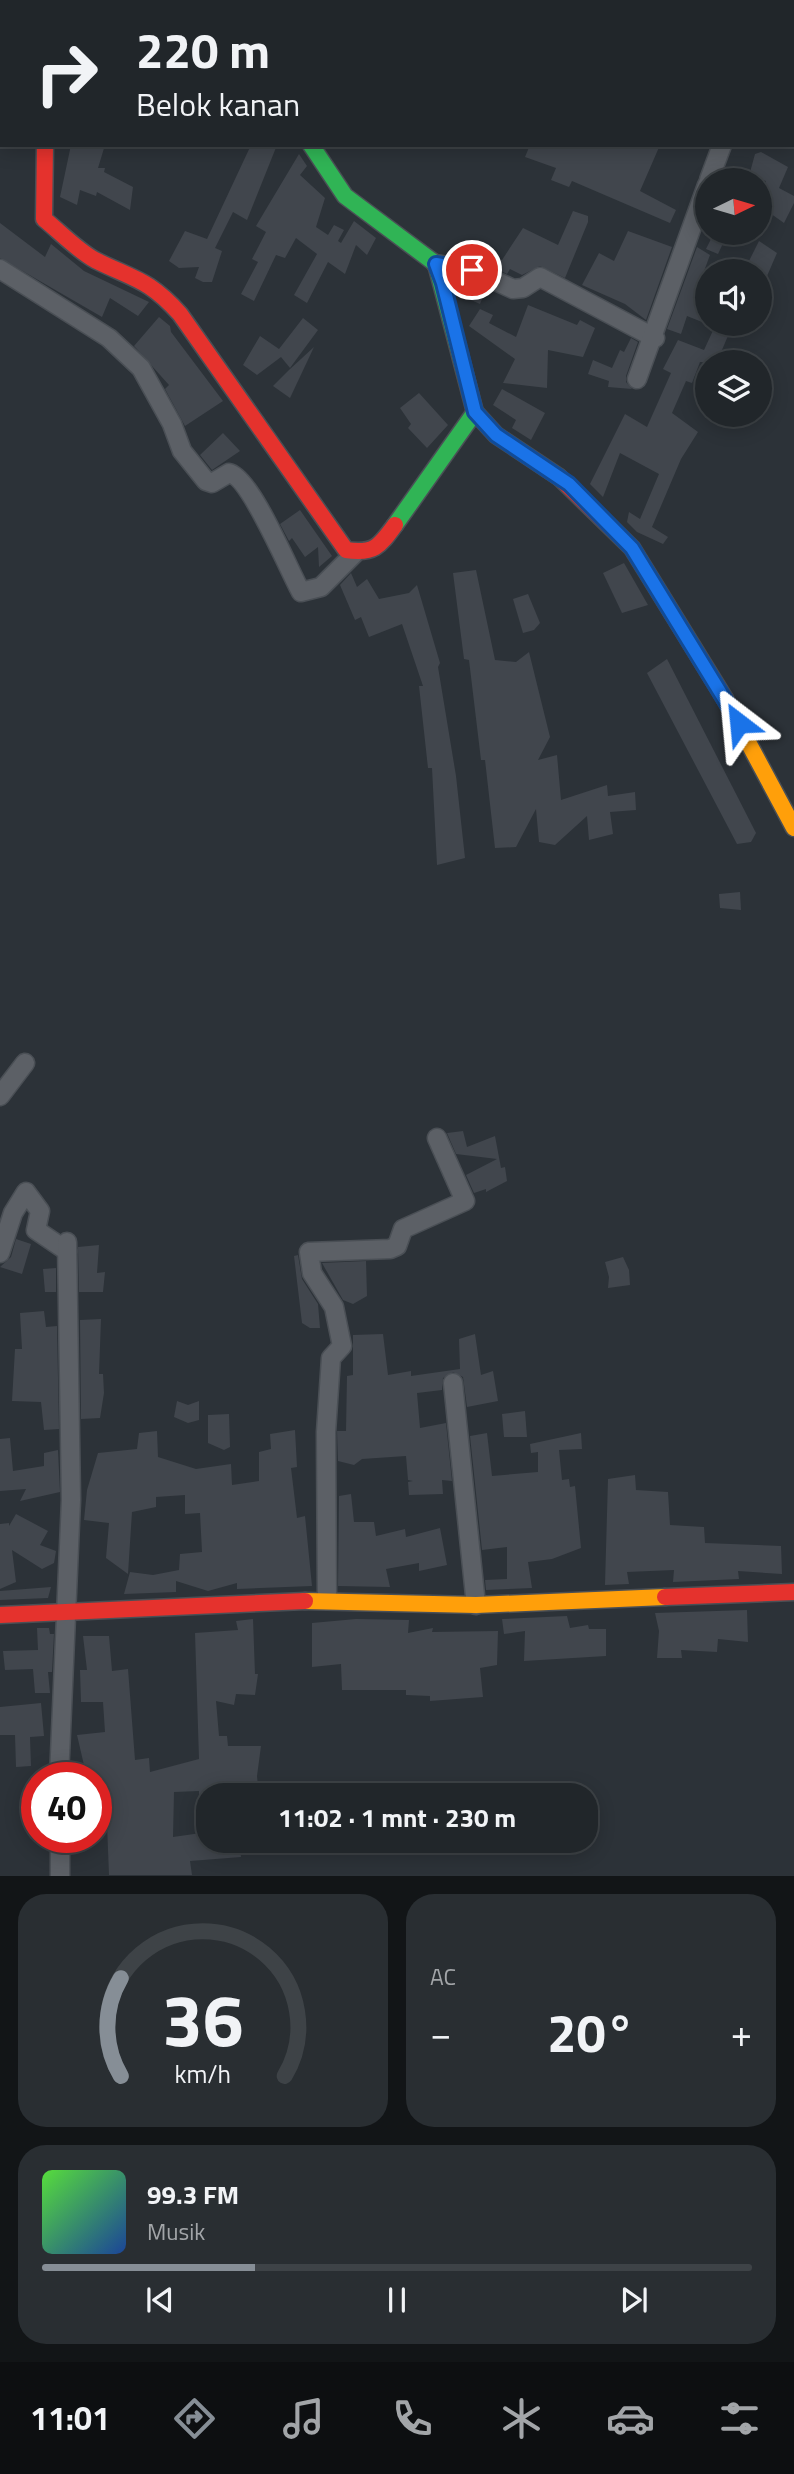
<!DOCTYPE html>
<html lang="id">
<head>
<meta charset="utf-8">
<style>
	:root { --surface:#21262a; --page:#292e32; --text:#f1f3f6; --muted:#a2a5a8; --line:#3e4347; --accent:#868e96 }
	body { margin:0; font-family:"Titillium Web",sans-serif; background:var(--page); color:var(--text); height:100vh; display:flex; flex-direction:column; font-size:26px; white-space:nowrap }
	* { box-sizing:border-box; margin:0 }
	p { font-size:23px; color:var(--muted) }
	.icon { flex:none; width:38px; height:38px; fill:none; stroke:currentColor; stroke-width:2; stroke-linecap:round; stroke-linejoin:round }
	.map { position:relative; height:1876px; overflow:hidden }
	.side { display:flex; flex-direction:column; gap:18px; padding:18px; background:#121517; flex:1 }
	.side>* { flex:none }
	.hud { position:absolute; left:0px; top:0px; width:794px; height:147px; box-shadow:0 4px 18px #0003,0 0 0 2px var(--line); background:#21262a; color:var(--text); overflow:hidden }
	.needle { width:46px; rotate:85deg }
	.controls { position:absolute; left:695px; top:168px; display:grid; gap:14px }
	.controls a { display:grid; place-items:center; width:77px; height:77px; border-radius:50%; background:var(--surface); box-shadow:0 4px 18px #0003,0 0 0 2px var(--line); font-size:35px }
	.speed { position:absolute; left:21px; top:1762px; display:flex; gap:14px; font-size:35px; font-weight:700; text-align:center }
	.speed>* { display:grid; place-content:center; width:91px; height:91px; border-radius:50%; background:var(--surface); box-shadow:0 4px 18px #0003,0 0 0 2px var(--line); line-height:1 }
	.speed .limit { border:10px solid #d22; background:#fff; color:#111 }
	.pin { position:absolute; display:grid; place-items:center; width:60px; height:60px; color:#fff; margin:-30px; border:4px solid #fff; border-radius:50%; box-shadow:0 2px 7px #0007 }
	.me { position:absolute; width:77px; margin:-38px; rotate:331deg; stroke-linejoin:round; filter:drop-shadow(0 0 5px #0008) }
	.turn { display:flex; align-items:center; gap:24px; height:147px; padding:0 21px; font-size:32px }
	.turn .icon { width:91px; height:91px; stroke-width:2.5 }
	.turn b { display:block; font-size:49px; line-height:60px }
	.big { font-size:52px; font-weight:700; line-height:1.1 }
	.side .widget { flex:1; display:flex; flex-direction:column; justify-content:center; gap:10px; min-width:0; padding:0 24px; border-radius:28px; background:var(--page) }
	.side .dial { align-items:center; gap:0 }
	.dial svg { height:182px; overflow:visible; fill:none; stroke:var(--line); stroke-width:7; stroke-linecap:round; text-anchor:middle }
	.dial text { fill:var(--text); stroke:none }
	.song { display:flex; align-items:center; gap:21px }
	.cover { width:84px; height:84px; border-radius:10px; background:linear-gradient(135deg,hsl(110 70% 55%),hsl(220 70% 35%)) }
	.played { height:7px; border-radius:4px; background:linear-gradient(90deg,var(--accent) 30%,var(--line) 30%) }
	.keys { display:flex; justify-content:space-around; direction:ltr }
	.heat { display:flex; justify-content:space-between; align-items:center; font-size:38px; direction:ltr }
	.side .tiles { flex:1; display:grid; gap:18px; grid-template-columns:1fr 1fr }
	.widget:last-child { grid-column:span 2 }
	.trip { position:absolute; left:196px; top:1783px; width:402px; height:70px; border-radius:28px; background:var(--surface); box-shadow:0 4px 18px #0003,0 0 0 2px var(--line); font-weight:700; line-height:70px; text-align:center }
	.menu { display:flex; height:112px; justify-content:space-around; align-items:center; background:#0d0f11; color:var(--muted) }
	.menu .icon { width:49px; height:49px }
	.menu .on { color:var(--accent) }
	.menu b { font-size:32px; color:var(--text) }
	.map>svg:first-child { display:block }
	.building { fill:#41464d }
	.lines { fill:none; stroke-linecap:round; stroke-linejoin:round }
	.street-casing { stroke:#4a4f55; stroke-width:21 }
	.fast-casing { stroke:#4a4f55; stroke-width:19 }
	.slow-casing { stroke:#4a4f55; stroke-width:19 }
	.jam-casing { stroke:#4a4f55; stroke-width:19 }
	.street { stroke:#5c6066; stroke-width:18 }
	.fast { stroke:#30b455; stroke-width:16 }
	.slow { stroke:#ff9f0a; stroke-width:16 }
	.jam { stroke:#e5322d; stroke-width:16 }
	.route-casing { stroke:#114b97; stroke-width:18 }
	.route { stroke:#1a73e8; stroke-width:12 }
</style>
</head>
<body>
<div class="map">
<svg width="794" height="1876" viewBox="0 0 794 1876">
	<rect width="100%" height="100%" fill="#2c3238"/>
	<g class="building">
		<polygon points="71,145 105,145 98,168 105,168 104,172 133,187 130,210 97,192 96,196 80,190 77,205 60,197"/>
		<polygon points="251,145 277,145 247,220 233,212 215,248 222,251 212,282 203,282 195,278 199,267 179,268 169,261 185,231 207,239"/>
		<polygon points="530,145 660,145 640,191 676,210 670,223 572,181 569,187 551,180 556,168 525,157"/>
		<polygon points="761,152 788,167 779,188 794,196 794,203 784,223 760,206 760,194 766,181 749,176 755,154"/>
		<polygon points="299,154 307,166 300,175 325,198 316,227 328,235 334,225 344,230 338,241 341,243 354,221 376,238 367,255 356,245 345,274 328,262 307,303 294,295 317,254 296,238 285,258 276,255 254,301 241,294 258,262 252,259 266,232 256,226"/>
		<polygon points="573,211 588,216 588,222 565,278 540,266 522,275 510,269 507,274 486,264 492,255 502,260 523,228 558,245"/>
		<polygon points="0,223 45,257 51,244 84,271 149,302 138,316 110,298 102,317 0,258"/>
		<polygon points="628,231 672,247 646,320 625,304 582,285 599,253 614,261"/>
		<polygon points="714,233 728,233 718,254 706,249"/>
		<polygon points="759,241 777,253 767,276 747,265"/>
		<polygon points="697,247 710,255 700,282 707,285 707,324 687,316 681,334 667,329"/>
		<polygon points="469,281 486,289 480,304 462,296"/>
		<polygon points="528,305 577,325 580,320 595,328 583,357 548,350 547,388 503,383 515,359 469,326 480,309 493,315 489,323 516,337"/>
		<polygon points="159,317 170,326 171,332 223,401 185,426 165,389 169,385 134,346"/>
		<polygon points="303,318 318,330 290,368 281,357 257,375 243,365 260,336 279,349"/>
		<polygon points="716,324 730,331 719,357 732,362 700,362 692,383 686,381 672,413 698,432 681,459 652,527 668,537 663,544 637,532 627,522 629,512 640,519 659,474 620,453 603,497 590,484 625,414 647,427 671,373 663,369 678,340 704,350"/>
		<polygon points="631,338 638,342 626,376 626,382 632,389 608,387 609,381 588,374 593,360 612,368 620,350 624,352"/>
		<polygon points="314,347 290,398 273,386 289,370"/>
		<polygon points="502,389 545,413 531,440 512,428 516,420 493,405"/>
		<polygon points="419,393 448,425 427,448 408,428 411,424 400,408"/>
		<polygon points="223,433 240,451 212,470 200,455"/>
		<polygon points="300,510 332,556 319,567 318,547 305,557 292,538 289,541 280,524"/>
		<polygon points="624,563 648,605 622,613 603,573"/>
		<polygon points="476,570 495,660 516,662 529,652 550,737 538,760 557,755 561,800 607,785 608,796 635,792 636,810 610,812 613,834 589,840 587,816 555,845 539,842 536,809 516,847 495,848 485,760 481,760 469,660 464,659 453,573"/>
		<polygon points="351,573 357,587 367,579 379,599 409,593 417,585 440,663 438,667 456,776 465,858 437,865 432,768 428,768 419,686 423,686 402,624 369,637 361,617 355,620 340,585"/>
		<polygon points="528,594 540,623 534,630 523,633 513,599"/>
		<polygon points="667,659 756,833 751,842 737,844 647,673"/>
		<polygon points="740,892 741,910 720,908 719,894"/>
		<polygon points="463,1131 467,1147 495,1136 501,1168 505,1167 507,1181 486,1192 486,1189 474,1193 466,1175 497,1159 456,1154 447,1133"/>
		<polygon points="16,1239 31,1244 22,1274 0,1267 11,1257"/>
		<polygon points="99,1245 97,1273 105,1272 103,1292 79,1292 78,1247"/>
		<polygon points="298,1255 302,1279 318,1304 320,1328 310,1328 302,1323 294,1256"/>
		<polygon points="623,1257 629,1270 630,1285 608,1288 609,1277 605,1262"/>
		<polygon points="366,1261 367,1296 353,1304 343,1300 322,1263"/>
		<polygon points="56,1268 56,1292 45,1292 43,1269"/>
		<polygon points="44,1311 46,1327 57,1326 59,1429 44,1430 41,1402 12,1401 15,1349 22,1349 20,1313"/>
		<polygon points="101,1319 99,1374 103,1374 104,1393 100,1418 81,1419 80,1320"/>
		<polygon points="383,1334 388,1375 411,1371 411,1376 460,1369 459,1339 475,1334 481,1375 493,1371 498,1401 467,1407 463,1377 453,1372 443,1378 442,1390 417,1393 420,1428 446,1423 452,1481 442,1480 443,1494 409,1495 408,1482 413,1481 408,1480 406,1456 362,1459 354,1465 338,1461 337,1431 346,1431 347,1376 353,1375 353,1335"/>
		<polygon points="177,1401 188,1405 199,1401 199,1420 188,1423 174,1417"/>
		<polygon points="525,1411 527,1437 504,1437 502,1414"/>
		<polygon points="229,1414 230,1447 224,1450 208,1443 208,1415"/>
		<polygon points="295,1430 297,1467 291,1468 297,1518 305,1516 312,1586 237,1589 237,1583 208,1591 176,1581 176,1592 124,1594 130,1572 153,1575 179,1570 180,1554 202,1552 200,1513 185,1514 185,1495 156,1497 156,1507 132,1512 128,1574 106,1558 109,1523 84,1520 87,1490 98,1453 137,1449 139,1433 157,1431 158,1457 196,1469 231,1464 232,1485 259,1481 259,1452 271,1449 270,1434"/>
		<polygon points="487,1433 492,1476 538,1472 538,1452 531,1453 530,1444 581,1433 582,1449 559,1450 562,1480 569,1479 570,1487 575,1486 581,1548 552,1559 528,1562 532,1588 486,1590 485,1580 507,1579 507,1547 482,1550 470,1436"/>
		<polygon points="10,1438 13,1471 44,1466 44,1453 58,1450 60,1492 20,1501 26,1489 0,1491 0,1439"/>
		<polygon points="635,1475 636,1490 668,1492 670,1525 704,1527 705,1543 781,1546 782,1574 738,1571 739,1579 673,1582 674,1570 627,1572 629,1584 605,1585 608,1479"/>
		<polygon points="351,1494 354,1522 374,1522 376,1536 405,1529 406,1537 440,1528 447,1565 419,1571 419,1563 386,1569 390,1587 338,1586 339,1496"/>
		<polygon points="16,1514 48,1531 40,1545 56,1551 54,1563 42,1569 12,1550 16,1582 0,1589 0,1524 9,1523 9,1526"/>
		<polygon points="51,1587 48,1598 0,1600 0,1591"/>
		<polygon points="747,1610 748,1642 718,1639 717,1652 681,1650 682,1658 657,1658 659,1631 655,1613"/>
		<polygon points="567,1616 570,1628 588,1625 589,1629 606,1629 606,1656 524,1661 525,1631 504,1634 502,1619"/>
		<polygon points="253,1619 255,1674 258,1674 255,1695 236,1694 234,1705 216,1701 219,1736 227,1736 228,1746 261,1746 257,1776 259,1796 199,1796 199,1791 174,1792 173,1837 208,1832 208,1841 239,1841 241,1857 190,1861 192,1875 109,1875 107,1824 96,1825 96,1778 87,1778 77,1735 105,1732 103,1702 81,1702 80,1670 87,1670 83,1636 109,1636 112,1671 128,1669 135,1760 149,1758 150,1772 199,1759 195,1633 238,1630 236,1621"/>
		<polygon points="356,1619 409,1620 408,1633 433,1628 432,1632 498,1631 497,1665 480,1668 483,1697 430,1701 430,1696 406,1695 406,1690 342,1690 341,1664 312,1667 312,1623"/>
		<polygon points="37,1628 49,1628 50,1634 54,1634 52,1672 48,1672 50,1693 35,1693 33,1669 5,1670 3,1651 38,1650"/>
		<polygon points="41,1703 44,1736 30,1737 31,1766 16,1767 15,1735 0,1735 0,1707"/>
	</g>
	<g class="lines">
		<defs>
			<g id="street">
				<polyline points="106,0 108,2"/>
				<polyline points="52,2 52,0"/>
				<polyline points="784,2 785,0"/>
				<polyline points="709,180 722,145"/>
				<polyline points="436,264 472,270 513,289 523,288 540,277 655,338"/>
				<path d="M0,269L109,338L141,368L172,424L182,451L206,481L212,483L229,473C251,477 289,571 301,592L321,587L355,553"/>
				<polyline points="637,379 707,185"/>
				<polyline points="0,1096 25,1063"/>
				<polyline points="0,1253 13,1213 26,1192 40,1211 36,1230 67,1251"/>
				<polyline points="453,1383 476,1605"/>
				<polyline points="327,1600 326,1432 331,1358 342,1346 334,1307 312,1273 309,1252 390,1249 397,1246 403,1229 465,1201 437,1138"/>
				<polyline points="59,1778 71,1500 67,1242"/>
				<polyline points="60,1838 60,1876"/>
			</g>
			<g id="fast">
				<polyline points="311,145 345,196 436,264 475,412 496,435 559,477"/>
				<polyline points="395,525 475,412"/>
			</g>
			<g id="slow">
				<polyline points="725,699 794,828"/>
				<polyline points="305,1601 476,1605 665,1597"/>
			</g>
			<g id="jam">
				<path d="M45,145L44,219C60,232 77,250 95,260C133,279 149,279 180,314L346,550C374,554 379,547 395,525"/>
				<polyline points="559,477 632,548 725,699"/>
				<polyline points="665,1597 794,1592"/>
				<polyline points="0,1615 305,1601"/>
			</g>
		</defs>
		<use href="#street" class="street-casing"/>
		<use href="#fast" class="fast-casing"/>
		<use href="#slow" class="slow-casing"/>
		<use href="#jam" class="jam-casing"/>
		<use href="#street" class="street"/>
		<use href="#fast" class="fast"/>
		<use href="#slow" class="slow"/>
		<use href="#jam" class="jam"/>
	</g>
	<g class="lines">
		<defs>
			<polyline id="route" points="472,270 436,264 443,283 475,412 496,435 569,484 632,548 739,723"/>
		</defs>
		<use href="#route" class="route-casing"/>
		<use href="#route" class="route"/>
	</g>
</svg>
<div class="controls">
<a><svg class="needle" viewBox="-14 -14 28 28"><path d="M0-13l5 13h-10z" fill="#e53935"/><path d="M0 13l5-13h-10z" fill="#a2a5a8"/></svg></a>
<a><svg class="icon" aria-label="sound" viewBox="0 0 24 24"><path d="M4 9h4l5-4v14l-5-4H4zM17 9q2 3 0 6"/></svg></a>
<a><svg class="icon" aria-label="layers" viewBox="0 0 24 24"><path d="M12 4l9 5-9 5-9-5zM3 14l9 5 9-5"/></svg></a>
</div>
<div class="speed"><div class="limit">40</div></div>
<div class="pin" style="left:472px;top:270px;background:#d93025"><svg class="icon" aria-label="arrive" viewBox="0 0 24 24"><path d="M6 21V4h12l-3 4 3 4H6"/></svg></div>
<svg class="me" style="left:739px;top:723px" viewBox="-20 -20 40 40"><path d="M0-17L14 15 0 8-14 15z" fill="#1a73e8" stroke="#fff" stroke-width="4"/></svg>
<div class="trip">11:02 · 1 mnt · 230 m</div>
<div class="hud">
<div class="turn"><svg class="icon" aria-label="right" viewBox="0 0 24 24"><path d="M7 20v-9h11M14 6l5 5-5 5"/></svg><div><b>220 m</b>Belok kanan</div></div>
</div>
</div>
<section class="side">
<div class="tiles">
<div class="widget dial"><svg viewBox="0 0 100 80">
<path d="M14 69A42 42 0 1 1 86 69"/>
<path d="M14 69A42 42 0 0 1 14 26" stroke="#868e96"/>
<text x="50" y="56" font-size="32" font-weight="700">36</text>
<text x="50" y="72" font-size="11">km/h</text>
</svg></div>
<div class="widget"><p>AC</p>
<div class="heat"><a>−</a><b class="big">20°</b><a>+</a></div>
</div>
<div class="widget">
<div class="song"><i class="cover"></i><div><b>99.3 FM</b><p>Musik</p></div></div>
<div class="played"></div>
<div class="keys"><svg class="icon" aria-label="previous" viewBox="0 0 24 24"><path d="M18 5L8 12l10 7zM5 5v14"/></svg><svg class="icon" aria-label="pause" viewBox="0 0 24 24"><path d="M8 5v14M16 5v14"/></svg><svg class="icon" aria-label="next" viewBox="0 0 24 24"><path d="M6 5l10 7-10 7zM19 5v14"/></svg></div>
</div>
</div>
</section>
<nav class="menu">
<b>11:01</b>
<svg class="icon on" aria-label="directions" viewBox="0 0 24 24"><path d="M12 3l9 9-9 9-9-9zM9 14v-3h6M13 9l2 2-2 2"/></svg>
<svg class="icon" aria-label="music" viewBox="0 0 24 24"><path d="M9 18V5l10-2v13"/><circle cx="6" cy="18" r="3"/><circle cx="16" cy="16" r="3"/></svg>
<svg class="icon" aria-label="phone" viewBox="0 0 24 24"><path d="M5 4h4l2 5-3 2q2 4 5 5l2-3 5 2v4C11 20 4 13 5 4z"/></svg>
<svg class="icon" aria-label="climate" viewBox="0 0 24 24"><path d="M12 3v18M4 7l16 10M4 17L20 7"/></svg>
<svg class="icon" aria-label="car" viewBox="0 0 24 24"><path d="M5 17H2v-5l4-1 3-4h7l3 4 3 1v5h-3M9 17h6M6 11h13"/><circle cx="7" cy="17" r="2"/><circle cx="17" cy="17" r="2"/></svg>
<svg class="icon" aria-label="filters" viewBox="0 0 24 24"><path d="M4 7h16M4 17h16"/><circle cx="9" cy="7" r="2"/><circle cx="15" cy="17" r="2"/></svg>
</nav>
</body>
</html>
